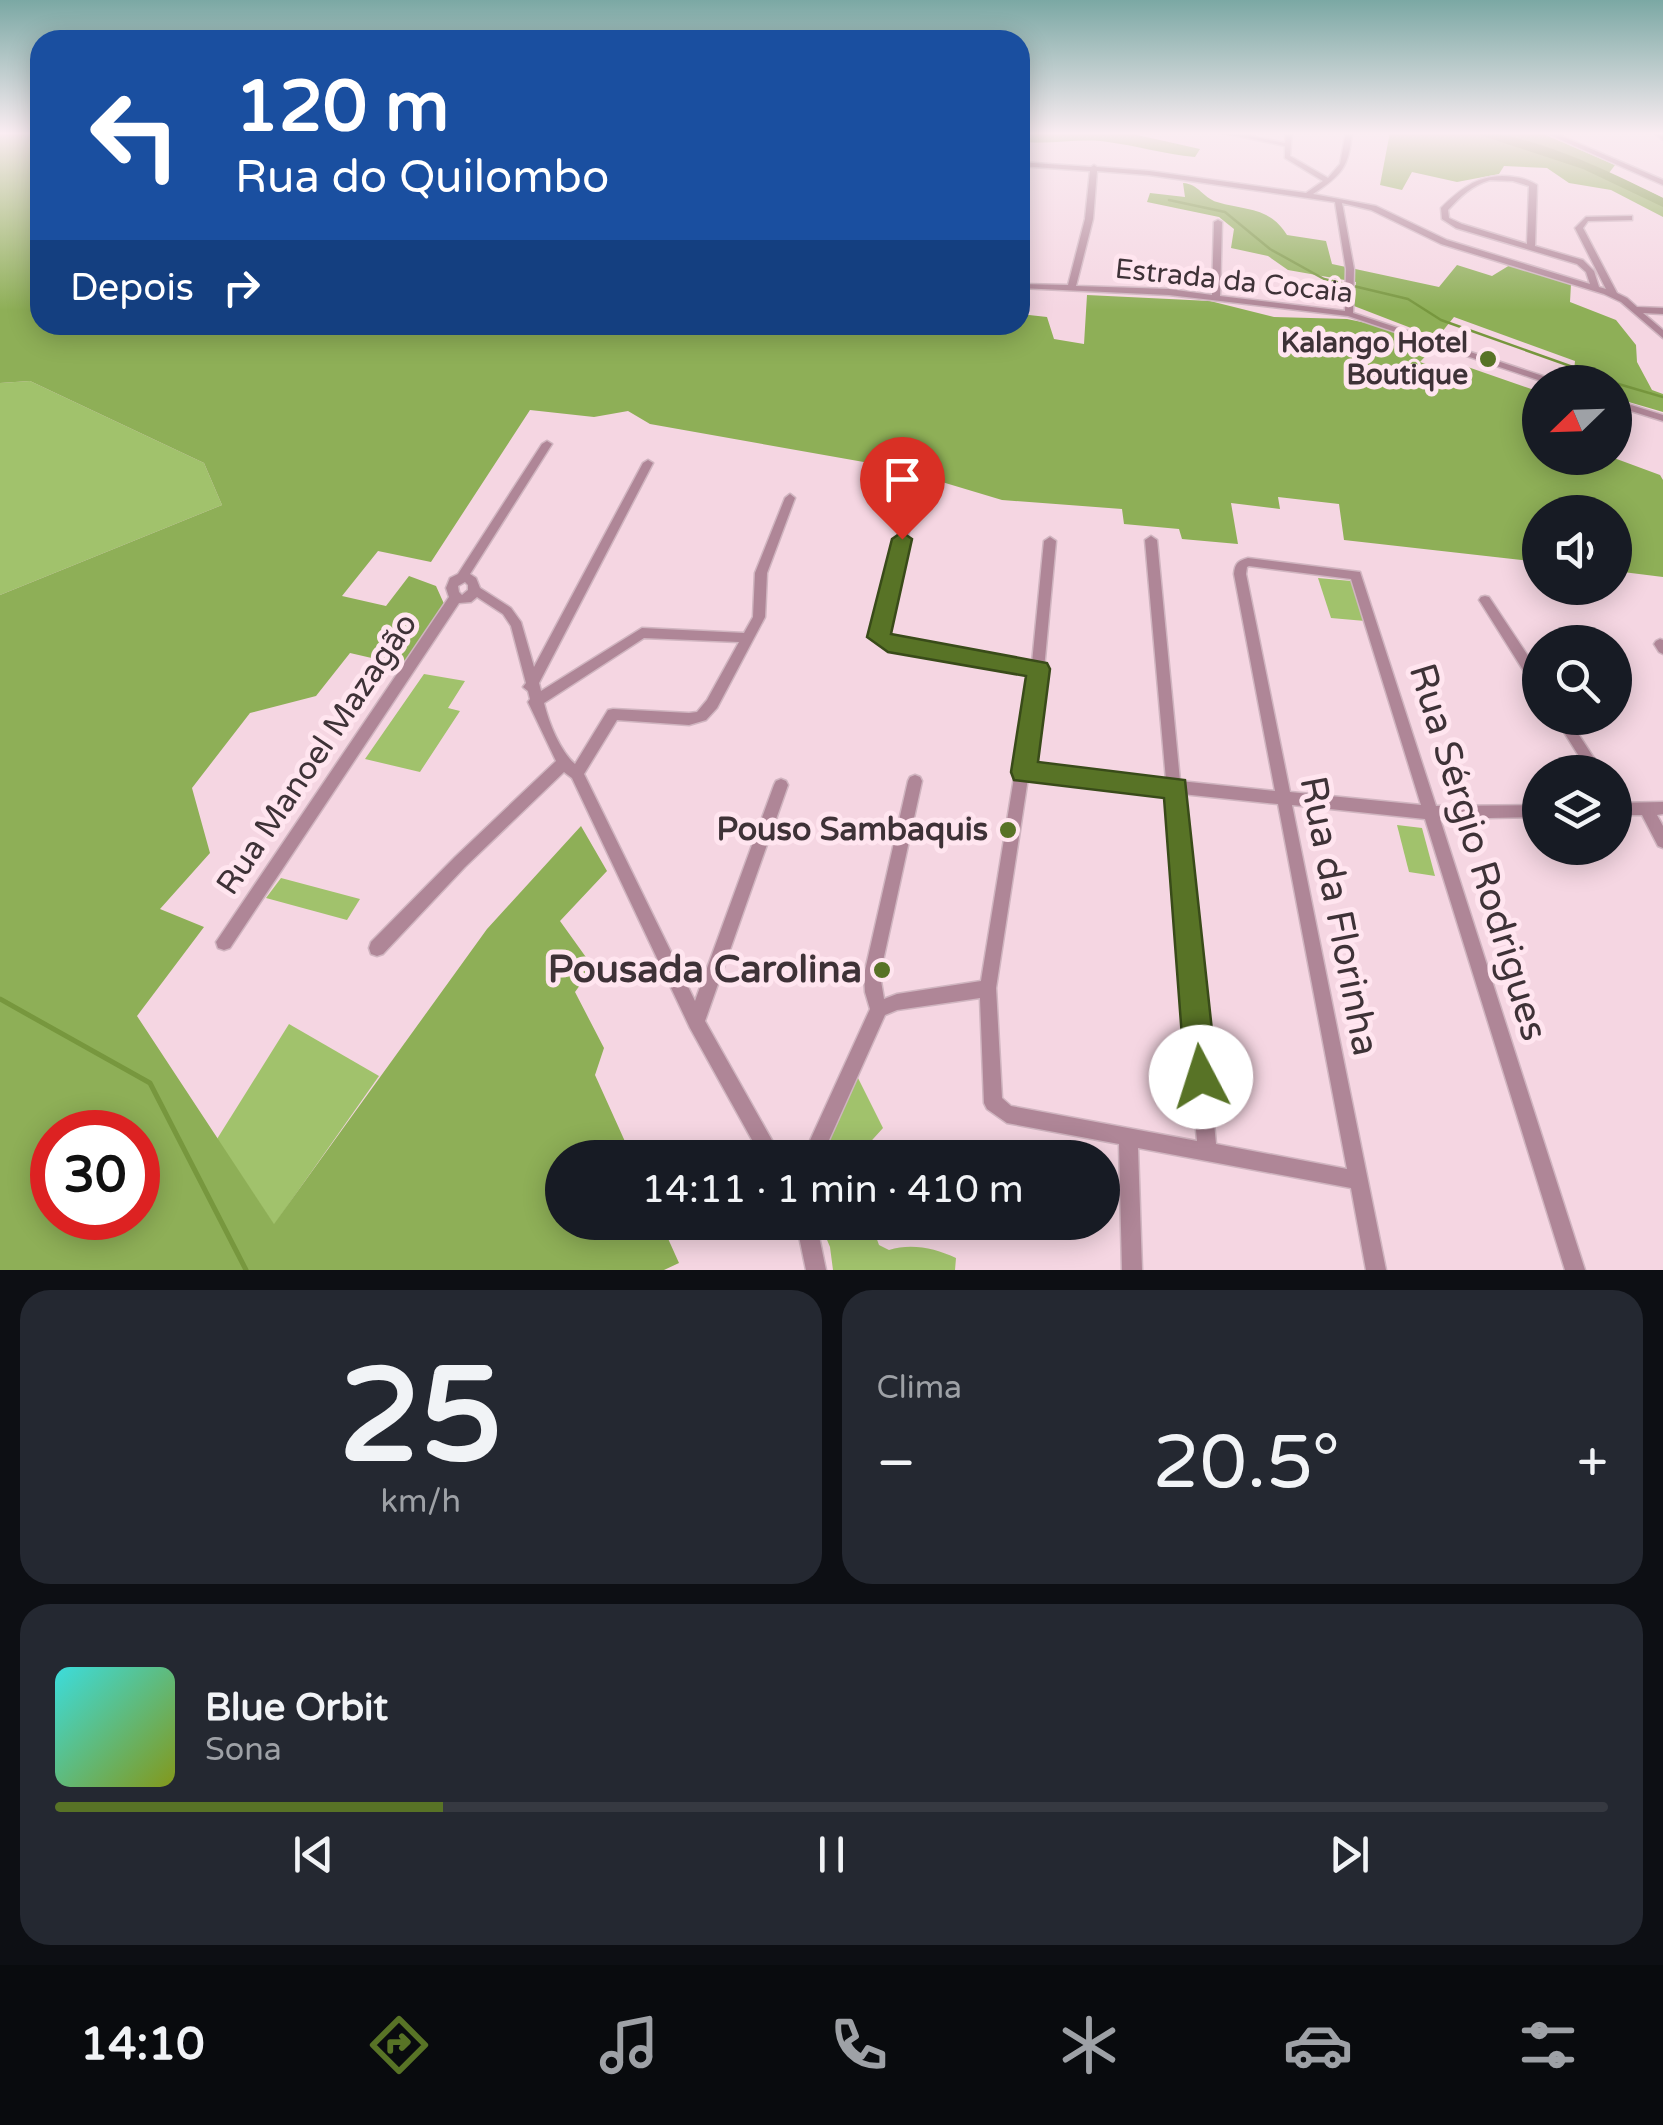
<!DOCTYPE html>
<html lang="pt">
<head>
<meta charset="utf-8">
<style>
	:root { --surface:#171b24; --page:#242831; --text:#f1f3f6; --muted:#9ea1a6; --line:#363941; --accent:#587326 }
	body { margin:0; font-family:"Varela Round",sans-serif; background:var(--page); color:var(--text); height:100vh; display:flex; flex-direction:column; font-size:38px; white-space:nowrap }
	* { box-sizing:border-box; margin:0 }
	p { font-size:32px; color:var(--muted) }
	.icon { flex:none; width:55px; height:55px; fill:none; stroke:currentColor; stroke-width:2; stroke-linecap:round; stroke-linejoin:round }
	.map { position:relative; height:1270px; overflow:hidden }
	.side { display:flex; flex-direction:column; gap:20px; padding:20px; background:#0d0f14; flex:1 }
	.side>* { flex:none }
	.banner { position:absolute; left:30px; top:30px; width:1000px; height:305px; border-radius:30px; box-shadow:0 5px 25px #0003; background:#1a4fa0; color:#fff; overflow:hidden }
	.needle { width:65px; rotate:247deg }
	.buttons { position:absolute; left:1522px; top:365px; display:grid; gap:20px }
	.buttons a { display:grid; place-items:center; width:110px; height:110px; border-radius:50%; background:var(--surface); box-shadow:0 5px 25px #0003; font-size:50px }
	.speed { position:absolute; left:30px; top:1110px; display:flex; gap:20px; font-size:50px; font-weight:700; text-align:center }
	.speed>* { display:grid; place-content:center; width:130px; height:130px; border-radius:50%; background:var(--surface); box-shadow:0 5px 25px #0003; line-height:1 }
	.speed .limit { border:15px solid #d22; background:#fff; color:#111 }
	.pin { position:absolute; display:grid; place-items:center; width:85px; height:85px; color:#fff; margin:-102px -42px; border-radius:50% 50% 50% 0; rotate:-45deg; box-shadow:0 0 10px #0007 }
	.pin .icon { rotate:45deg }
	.me { position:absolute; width:110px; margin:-55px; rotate:355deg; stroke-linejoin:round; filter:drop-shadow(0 0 8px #0008) }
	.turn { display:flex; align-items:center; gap:35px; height:210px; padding:0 40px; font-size:45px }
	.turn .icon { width:130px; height:130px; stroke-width:2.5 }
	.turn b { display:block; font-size:70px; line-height:85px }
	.then { display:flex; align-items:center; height:95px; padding:0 40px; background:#0003; gap:20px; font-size:38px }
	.big { font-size:75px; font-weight:600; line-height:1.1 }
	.side .tile { flex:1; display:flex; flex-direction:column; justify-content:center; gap:15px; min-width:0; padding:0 35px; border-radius:30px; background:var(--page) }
	.side .dial { align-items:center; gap:0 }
	.dial b { font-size:130px; line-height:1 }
	.song { display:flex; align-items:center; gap:30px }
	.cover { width:120px; height:120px; border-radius:15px; background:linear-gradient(135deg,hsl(180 70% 55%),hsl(70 70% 35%)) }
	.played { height:10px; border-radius:5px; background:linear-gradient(90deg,var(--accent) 25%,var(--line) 25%) }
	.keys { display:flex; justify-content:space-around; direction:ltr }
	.heat { display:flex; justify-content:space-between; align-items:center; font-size:55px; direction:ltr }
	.side .tiles { flex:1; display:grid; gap:20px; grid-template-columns:1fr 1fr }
	.tile:last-child { grid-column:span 2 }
	.trip { position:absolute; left:545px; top:1140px; width:575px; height:100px; border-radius:50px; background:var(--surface); box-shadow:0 5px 25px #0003; font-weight:600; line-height:100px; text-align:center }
	.tabs { display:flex; height:160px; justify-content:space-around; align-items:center; background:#090b0e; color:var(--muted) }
	.tabs .icon { width:70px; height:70px }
	.tabs .active { color:var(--accent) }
	.tabs b { font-size:45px; color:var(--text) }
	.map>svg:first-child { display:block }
	.green { fill:#a1c26c }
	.forest { fill:#8eaf57; fill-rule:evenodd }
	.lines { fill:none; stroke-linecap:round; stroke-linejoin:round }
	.stream-far1 { stroke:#77973e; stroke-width:2.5 }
	.stream { stroke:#77973e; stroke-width:5 }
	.river { fill:#77973e; fill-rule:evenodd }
	.minor-casing { stroke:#d0b5c0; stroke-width:3 }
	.minor { fill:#af8697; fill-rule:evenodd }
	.route { fill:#587326; stroke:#394b19; stroke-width:2.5 }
	.poi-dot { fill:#587326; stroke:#ffe5ef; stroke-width:4 }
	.labels { text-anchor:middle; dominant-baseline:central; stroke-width:10; stroke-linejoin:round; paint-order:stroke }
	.far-street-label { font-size:28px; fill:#3e3237; stroke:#ffe5ef }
	.far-poi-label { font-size:28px; font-weight:bold; fill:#3e3237; stroke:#ffe5ef; text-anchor:end }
	.street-label { font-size:32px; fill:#3e3237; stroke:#ffe5ef }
	.poi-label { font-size:32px; font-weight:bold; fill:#3e3237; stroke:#ffe5ef; text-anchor:end }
	.near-street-label { font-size:38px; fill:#3e3237; stroke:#ffe5ef }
	.near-poi-label { font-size:38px; font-weight:bold; fill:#3e3237; stroke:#ffe5ef; text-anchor:end }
</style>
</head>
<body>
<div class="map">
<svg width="1663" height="1270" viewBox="0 0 1663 1270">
	<rect width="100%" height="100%" fill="#f5d6e2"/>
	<g class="green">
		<polygon points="30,381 204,463 222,505 0,595 0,383"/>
		<polygon points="1318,578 1351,581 1365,621 1331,618"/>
		<polygon points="424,674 465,681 448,708 460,711 420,772 365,759"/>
		<polygon points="1397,825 1422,828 1435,876 1409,872"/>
		<polygon points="281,878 360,899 347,920 266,898"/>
		<polygon points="289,1024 379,1076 274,1225 217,1139"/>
		<polygon points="857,1076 883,1128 864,1149 849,1145 837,1152 838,1157 817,1158"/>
		<path d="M820,1223H871L879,1245L889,1250C911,1243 935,1248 956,1258L955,1270H833L830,1247Z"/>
	</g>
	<g class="forest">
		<path d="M0,132H40V325H1020V314L1047,317L1054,339L1084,344L1087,295L1210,301L1274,317L1347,319L1381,326L1433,348L1420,362L1455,374L1462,365L1540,392V458H1614L1660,475L1663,480V577L1615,571V512H1540V562L1344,540L1339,504L1278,497L1280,509L1231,503L1238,544L1182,539L1179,529L1124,524L1122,509L1002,500L892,467L650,424L628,411L594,417L530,410L431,562L378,551L342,596L386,606L409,576L436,586L445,606L402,665L350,653L316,696L250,713L192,788L210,853L160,909L204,927L137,1016L274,1224L487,929L581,826L607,871L560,921L593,967L575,992L604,1048L595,1075L632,1157L562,1158V1222L661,1223L679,1263L664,1270H0V595L222,505L204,463L30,381L0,383ZM52,1132H138V1218H52Z"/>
		<path d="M1020,132H1124L1200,149L1195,157C1164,154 1138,146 1108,142C1079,137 1049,146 1020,141Z"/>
		<polygon points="1390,132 1539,132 1615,165 1609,173 1663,198 1663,217 1611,190 1569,183 1547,168 1504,166 1499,174 1457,182 1412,172 1402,190 1380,185"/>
		<path d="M1183,183C1199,184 1203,198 1217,202C1246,211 1269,206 1287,235L1326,241L1332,264L1439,287L1457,265L1492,276L1510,265L1571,284L1570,302L1616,320L1636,345L1637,362L1652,390L1663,394V412L1615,398V382H1573L1575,361L1454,317L1437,338L1354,306L1356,282L1288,270L1268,256L1231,248L1234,229L1219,217L1147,202L1150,193L1185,197Z"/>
	</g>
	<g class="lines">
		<g class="stream-far1">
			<polyline points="1169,200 1225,212 1270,249 1324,279 1408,299 1441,320 1615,382"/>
			<polyline points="1615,383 1663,397"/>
		</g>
		<polyline class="stream" points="0,999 150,1083 246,1270"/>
		<path class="river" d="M1471,132C1530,132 1610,172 1663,198V207L1583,169Z"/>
		<defs>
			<g id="minor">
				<path d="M1219,132H1232L1285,143L1286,132H1292L1290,156L1328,178L1340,164L1346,132H1352C1349,167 1342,175 1313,194L1376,206L1447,240L1590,284L1586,272L1577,264L1456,228L1442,219L1441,208C1462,187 1482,172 1514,177C1523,178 1529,180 1537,185L1535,246L1583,260L1594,271L1599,287L1606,289L1575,228L1586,217L1632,216V220H1629L1588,221L1583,228L1617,293L1627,298L1637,307L1663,308V314L1643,313L1663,330V338L1621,302L1604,294L1441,244L1371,210L1342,203L1354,269L1353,313L1555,380L1556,382H1544L1348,316L1169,295L1020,288V284L1068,285L1085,219L1090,171L1020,166V162L1091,167L1094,165L1097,167L1149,171L1306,193L1323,181L1285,158V146ZM1097,171L1149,175L1335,202L1346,269L1345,311L1220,296L1222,222L1218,220L1214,222L1212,295L1169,289L1076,286L1093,219ZM1490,180L1513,181L1529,186L1527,244L1462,224L1449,218L1448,210C1460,197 1472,185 1490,180Z"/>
				<polygon points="1543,132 1552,132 1663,180 1663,185"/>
				<polygon points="1653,132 1660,132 1663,135 1663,140"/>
				<polygon points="1615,400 1663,415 1663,421 1615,406"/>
				<path d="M547,441L552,444L470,574L476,578L480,588L511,608L521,622L534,667L643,463L648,460L653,463L539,683L541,691L642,628L744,633L753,617L755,573L785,498L790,494L795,498L767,573L765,617L717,708L706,720L689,725L617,720L584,774L695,1001L774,785L776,781L781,779L786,781L788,785L705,1021L782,1158H762L690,1028L572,778L564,772L465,867L383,954L377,956L371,954L369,948L371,942L455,857L556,761L528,702L530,699L528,691L523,687L526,683L511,626L503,614L477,597L471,602L459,603L230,948L224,950L218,948L216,942L449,597L446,588L450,578L458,574L542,444ZM465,582L468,585V590L462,595L459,592L458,586ZM644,638L739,642L707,700L697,712L689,713L613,709L608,710L575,764C560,751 549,723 544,703Z"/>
				<path d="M910,505L915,509L883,630L886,637L1032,663L1044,541L1050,537L1056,541L1044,669L1030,767L1166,780L1145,540L1151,536L1157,540L1180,781L1275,791L1234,574C1235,563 1238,561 1248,558L1360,572L1436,806L1540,805V817L1440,819L1585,1270H1565L1425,819L1292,805L1386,1270H1366L1351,1188L1138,1148L1142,1270H1122L1119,1144L1007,1123L987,1109L984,1103L980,998L897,1010L885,1015L821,1158H802L870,1009L865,992L864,975L908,781L910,777L915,775L920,777L922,781L880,975L884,999L897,994L981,981L1031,673L877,644L871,630L905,509ZM1249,566L1351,579L1421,805L1290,792L1246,574L1247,567ZM1028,778L1167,792L1197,1141L1011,1106L1002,1098L996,988ZM1182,794L1278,804L1347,1169L1216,1144Z"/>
				<polygon points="1485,596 1489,597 1540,674 1540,690 1535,689 1481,603 1479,600 1481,597"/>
				<polygon points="1660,639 1663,640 1663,654 1659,652 1654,644 1656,641"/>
				<polygon points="1555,718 1568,718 1603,772 1589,772"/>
				<polygon points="1663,802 1663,814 1657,815 1663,826 1663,848 1658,846 1642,815 1615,815 1615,803"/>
				<polygon points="796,1222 816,1222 826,1270 806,1270"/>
			</g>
		</defs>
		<use href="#minor" class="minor-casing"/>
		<use href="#minor" class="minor"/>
	</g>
	<linearGradient id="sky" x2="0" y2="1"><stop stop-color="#7ba8a4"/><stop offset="0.43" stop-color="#faedf2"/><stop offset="1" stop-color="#faedf2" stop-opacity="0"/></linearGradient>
	<rect width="1663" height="310" fill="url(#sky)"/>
	<polygon class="route" points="902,532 912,539 891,634 1047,663 1050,669 1038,762 1185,780 1217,1077 1212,1089 1201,1093 1190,1089 1185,1077 1164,798 1014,780 1011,772 1026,676 888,652 867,637 892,539"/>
	<g class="poi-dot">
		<circle cx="1488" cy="359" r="10"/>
		<circle cx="1008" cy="830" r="10"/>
		<circle cx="882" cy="970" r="10"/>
	</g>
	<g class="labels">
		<g class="far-street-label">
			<text transform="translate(1234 281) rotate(6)">Estrada da Cocaia</text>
		</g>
		<g class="far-poi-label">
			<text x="1468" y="343">Kalango Hotel<tspan x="1468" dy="32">Boutique</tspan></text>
		</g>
		<g class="street-label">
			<text transform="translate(317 754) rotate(-56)">Rua Manoel Mazagão</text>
		</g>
		<g class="poi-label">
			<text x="988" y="830">Pouso Sambaquis</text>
		</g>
		<g class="near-street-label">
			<text transform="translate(1478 852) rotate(73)">Rua Sérgio Rodrigues</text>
			<text transform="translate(1339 916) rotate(79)">Rua da Florinha</text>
		</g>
		<g class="near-poi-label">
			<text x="862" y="970">Pousada Carolina</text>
		</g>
	</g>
</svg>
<div class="buttons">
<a><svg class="needle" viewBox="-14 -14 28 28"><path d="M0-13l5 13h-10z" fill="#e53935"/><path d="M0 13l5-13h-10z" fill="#9ea1a6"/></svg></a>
<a><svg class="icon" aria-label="sound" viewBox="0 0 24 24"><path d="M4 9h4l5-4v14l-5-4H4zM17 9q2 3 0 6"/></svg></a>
<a><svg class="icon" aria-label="search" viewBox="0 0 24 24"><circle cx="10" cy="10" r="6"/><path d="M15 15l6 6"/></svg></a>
<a><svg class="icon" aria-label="layers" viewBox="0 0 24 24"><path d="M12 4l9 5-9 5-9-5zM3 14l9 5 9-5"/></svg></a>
</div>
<div class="speed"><div class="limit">30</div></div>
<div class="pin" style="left:902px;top:539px;background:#d93025"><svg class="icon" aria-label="arrive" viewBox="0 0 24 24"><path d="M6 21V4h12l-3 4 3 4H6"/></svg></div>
<svg class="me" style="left:1201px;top:1077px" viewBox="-20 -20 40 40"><circle r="19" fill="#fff"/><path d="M0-13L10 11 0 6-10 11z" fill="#587326"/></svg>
<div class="trip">14:11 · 1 min · 410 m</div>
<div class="banner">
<div class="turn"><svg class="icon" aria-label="left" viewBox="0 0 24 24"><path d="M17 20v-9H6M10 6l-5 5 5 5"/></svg><div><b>120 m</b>Rua do Quilombo</div></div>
<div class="then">Depois<svg class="icon" aria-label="right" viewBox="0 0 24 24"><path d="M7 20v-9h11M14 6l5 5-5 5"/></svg></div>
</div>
</div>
<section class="side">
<div class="tiles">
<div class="tile dial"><b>25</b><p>km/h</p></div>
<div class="tile"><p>Clima</p>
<div class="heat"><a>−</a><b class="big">20.5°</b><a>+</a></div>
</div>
<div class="tile">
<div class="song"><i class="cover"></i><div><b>Blue Orbit</b><p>Sona</p></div></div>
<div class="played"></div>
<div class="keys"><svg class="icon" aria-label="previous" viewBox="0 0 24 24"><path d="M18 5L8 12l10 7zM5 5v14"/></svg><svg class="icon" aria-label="pause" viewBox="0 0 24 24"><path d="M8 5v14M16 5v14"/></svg><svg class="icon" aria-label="next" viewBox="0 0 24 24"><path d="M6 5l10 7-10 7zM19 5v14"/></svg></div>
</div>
</div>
</section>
<nav class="tabs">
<b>14:10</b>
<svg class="icon active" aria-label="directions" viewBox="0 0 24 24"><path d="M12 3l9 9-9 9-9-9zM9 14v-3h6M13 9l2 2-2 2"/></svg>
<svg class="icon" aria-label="music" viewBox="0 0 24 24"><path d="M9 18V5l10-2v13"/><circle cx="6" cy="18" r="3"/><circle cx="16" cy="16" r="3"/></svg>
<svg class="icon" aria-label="phone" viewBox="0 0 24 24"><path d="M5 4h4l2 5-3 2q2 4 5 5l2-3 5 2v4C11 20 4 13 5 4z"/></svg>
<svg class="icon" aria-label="climate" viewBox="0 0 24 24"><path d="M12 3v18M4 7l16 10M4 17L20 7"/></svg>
<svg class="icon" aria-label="car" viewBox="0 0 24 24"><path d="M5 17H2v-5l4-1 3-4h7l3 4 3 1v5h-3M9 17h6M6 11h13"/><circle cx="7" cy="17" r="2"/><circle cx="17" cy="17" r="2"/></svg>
<svg class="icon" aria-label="filters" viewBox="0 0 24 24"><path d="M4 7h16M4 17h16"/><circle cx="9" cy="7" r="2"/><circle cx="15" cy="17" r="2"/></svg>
</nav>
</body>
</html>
